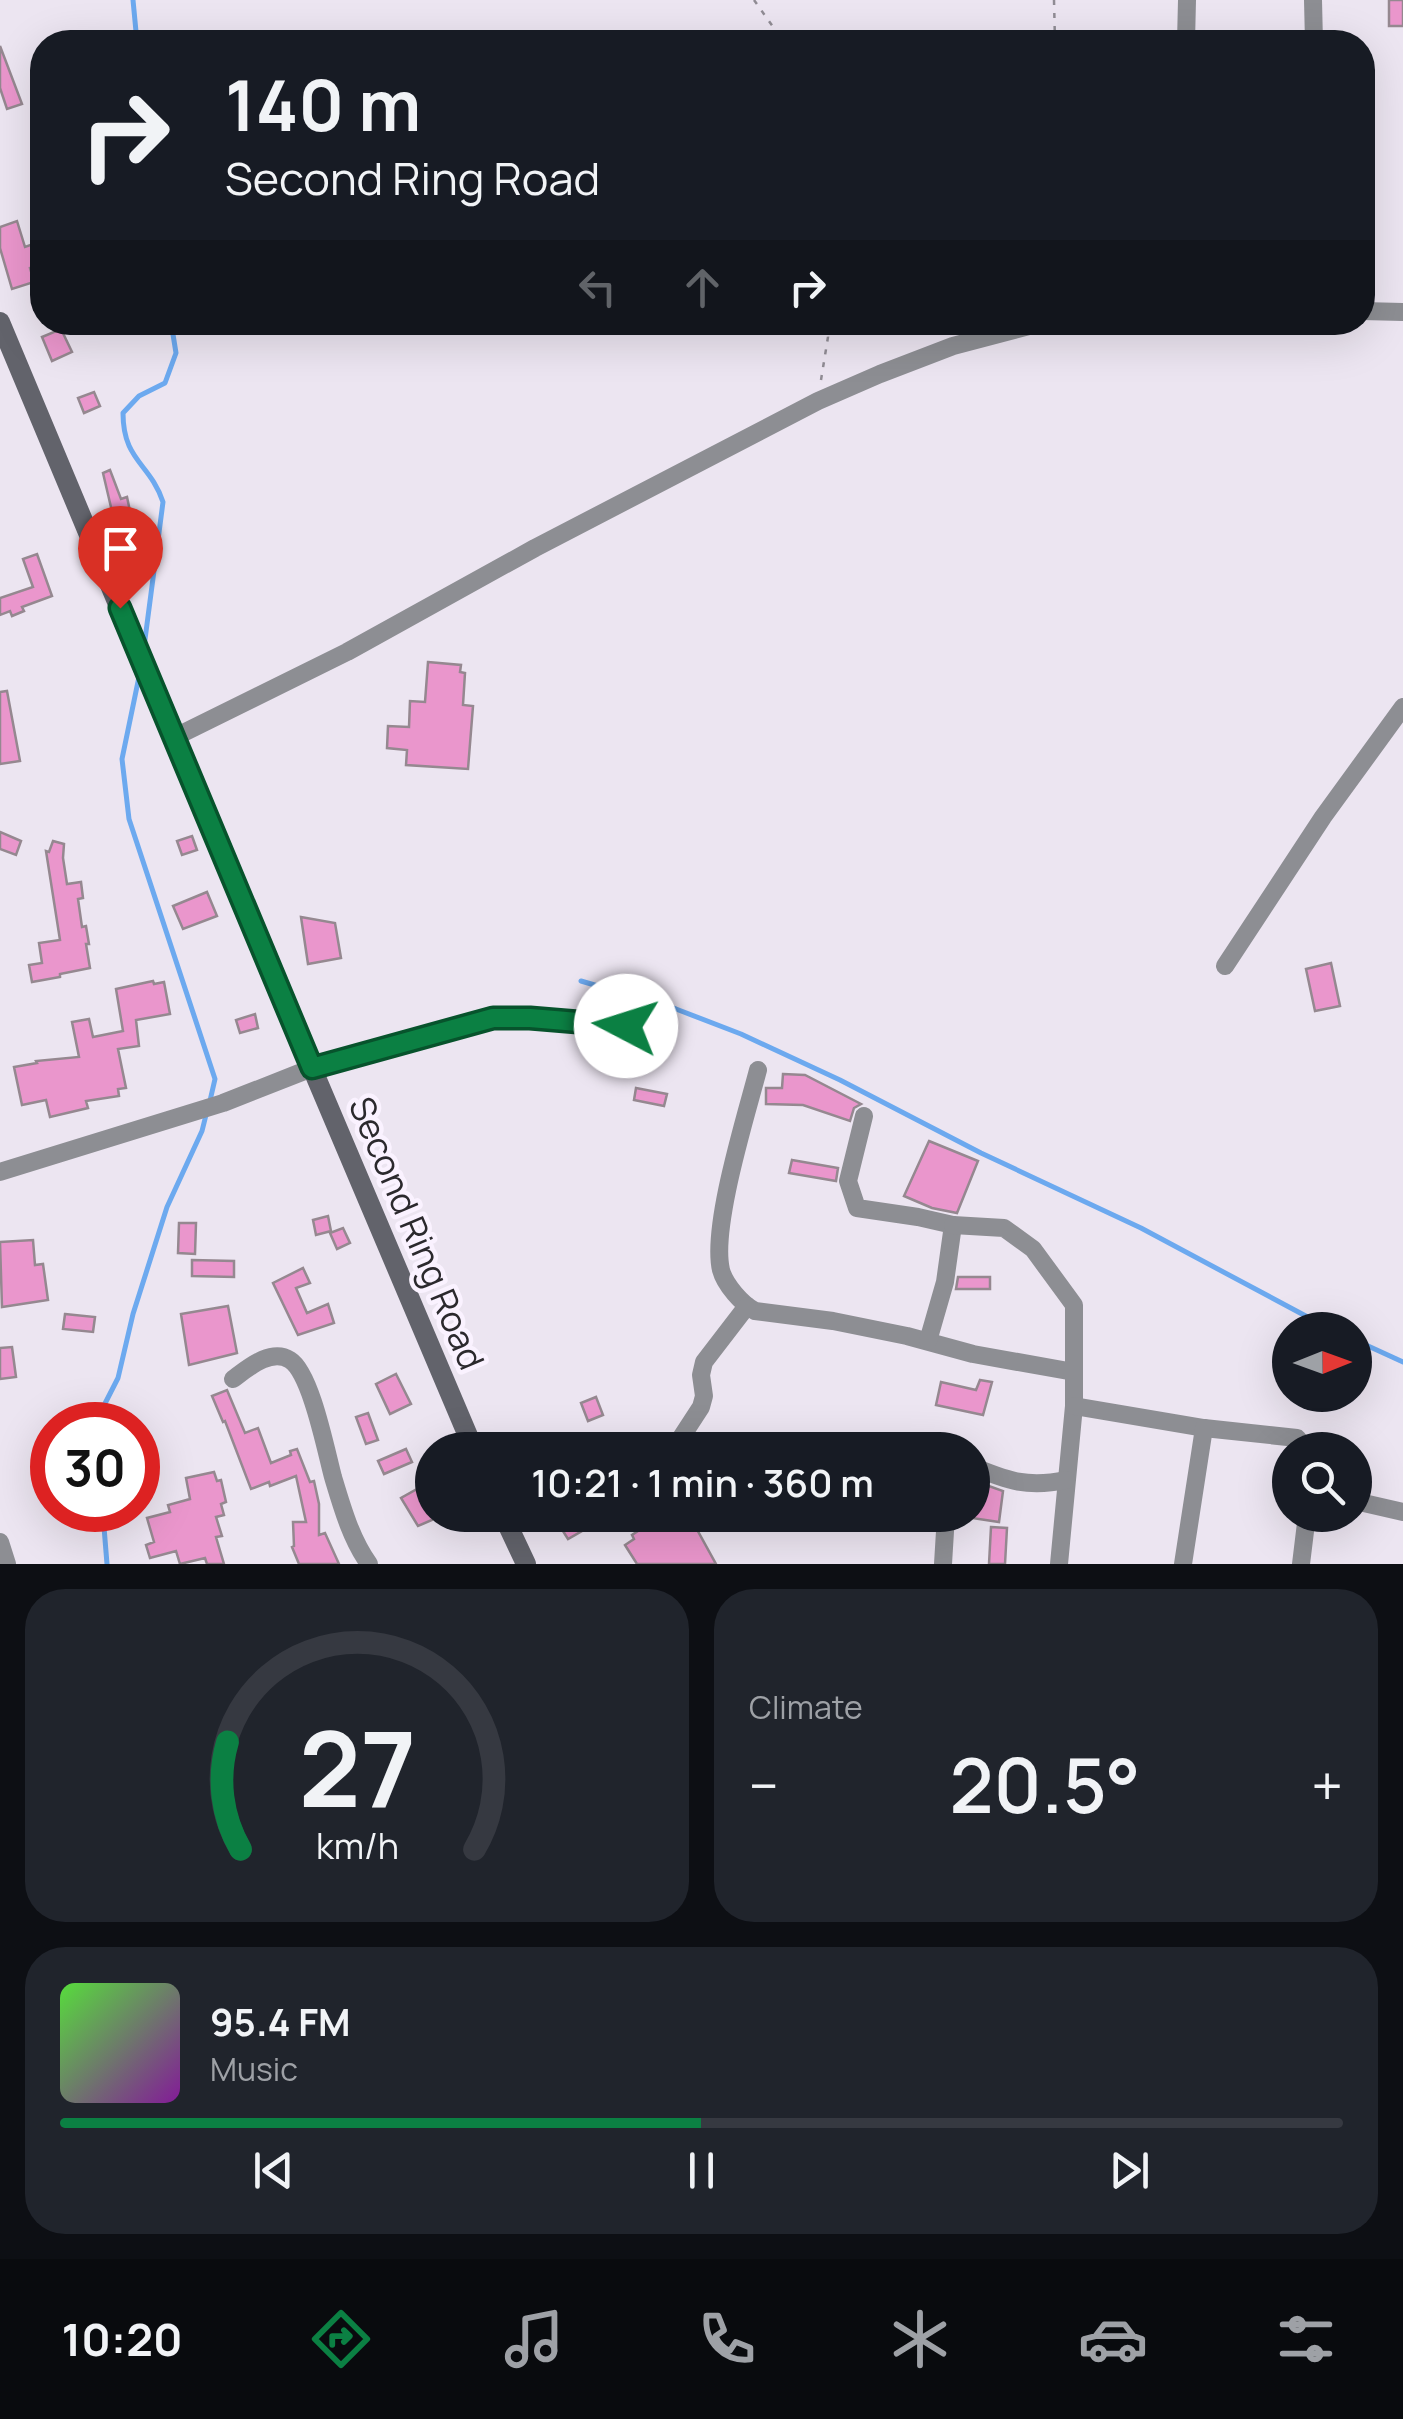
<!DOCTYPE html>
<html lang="en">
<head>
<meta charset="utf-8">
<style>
	:root { --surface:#171b24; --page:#20242c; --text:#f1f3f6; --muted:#9ea1a6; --line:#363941; --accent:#0b8043 }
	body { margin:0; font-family:Manrope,sans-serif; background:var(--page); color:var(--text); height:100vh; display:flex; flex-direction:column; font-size:38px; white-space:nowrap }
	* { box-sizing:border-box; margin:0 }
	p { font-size:32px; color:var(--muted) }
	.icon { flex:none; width:55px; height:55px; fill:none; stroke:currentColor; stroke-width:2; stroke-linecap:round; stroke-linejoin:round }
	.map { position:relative; height:1564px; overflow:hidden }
	.drawer { display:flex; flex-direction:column; gap:25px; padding:25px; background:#0d0f14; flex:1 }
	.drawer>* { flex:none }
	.hud { position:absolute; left:30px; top:30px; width:1345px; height:305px; border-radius:40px; box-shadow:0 10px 40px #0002; background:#171b24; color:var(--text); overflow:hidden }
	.needle { width:65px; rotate:89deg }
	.controls { position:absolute; left:1272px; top:1312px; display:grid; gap:20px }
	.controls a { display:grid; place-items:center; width:100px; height:100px; border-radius:50%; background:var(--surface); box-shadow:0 10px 40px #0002; font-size:50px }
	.speed { position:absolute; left:30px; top:1402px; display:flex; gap:20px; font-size:50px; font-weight:700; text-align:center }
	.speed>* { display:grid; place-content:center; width:130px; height:130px; border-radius:50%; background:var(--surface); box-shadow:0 10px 40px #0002; line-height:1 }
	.speed .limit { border:15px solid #d22; background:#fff; color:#111 }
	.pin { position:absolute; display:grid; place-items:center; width:85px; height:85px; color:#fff; margin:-102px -42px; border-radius:50% 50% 50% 0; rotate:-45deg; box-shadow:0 0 10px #0007 }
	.pin .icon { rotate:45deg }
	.me { position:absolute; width:110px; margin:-55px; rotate:275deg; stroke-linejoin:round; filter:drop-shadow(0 0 8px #0008) }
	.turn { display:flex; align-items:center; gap:35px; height:210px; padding:0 30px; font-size:45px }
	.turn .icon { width:130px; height:130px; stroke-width:2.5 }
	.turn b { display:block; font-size:70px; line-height:85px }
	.lanes { display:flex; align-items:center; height:95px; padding:0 30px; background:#0003; justify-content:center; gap:50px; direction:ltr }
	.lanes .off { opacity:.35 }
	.big { font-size:75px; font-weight:600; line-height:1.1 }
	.drawer .tile { flex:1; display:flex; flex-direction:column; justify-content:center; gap:15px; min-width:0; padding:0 35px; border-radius:40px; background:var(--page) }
	.drawer .dial { align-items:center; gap:0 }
	.dial svg { height:260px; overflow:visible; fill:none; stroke:var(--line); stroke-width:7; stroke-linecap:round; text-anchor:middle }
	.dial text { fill:var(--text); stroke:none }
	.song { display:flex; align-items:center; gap:30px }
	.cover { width:120px; height:120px; border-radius:15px; background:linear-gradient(135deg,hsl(110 70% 55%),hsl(290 70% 35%)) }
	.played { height:10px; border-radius:5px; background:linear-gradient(90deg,var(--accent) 50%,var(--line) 50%) }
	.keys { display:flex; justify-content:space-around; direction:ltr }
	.heat { display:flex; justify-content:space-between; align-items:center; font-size:55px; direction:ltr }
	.drawer .tiles { flex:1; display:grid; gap:25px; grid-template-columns:1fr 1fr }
	.tile:last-child { grid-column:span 2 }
	.trip { position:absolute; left:415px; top:1432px; width:575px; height:100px; border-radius:50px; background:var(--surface); box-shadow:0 10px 40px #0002; font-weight:600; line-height:100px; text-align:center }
	.tabs { display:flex; height:160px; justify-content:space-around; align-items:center; background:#090b0e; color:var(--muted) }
	.tabs .icon { width:70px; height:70px }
	.tabs .on { color:var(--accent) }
	.tabs b { font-size:45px; color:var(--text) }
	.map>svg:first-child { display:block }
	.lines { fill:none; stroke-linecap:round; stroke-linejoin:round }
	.stream { stroke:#6ca9ef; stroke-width:5 }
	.building { fill:#ea96cc; stroke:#958890; stroke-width:2.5 }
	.path { stroke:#908c94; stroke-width:2.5; stroke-dasharray:5 8; stroke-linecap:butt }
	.street { stroke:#8d8e93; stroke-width:18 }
	.secondary { stroke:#62636b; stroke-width:20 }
	.route-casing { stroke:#07532c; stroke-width:25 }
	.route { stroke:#0b8043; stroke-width:18 }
	.labels { text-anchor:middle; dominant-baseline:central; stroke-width:9; stroke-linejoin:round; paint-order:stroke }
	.street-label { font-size:35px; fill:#2b292d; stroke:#faf2ff }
</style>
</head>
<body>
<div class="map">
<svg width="1403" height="1564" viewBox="0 0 1403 1564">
	<rect width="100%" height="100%" fill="#ece5f1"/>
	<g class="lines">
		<g class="stream">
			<polyline points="133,0 137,42"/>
			<path d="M144,647L163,502C150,463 123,461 123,413L139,396L165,383L176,353L171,322"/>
			<polyline points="140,672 122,759 129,819 215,1079 209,1105"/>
			<polyline points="581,981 676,1009 741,1034 840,1080 981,1153 1141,1228 1332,1330"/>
			<polyline points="1355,1340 1403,1362"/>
			<polyline points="94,1425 118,1378 133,1314 167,1207 202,1131 206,1115"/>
			<polyline points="95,1510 104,1527 107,1564"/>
		</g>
	</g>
	<g class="building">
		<rect x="1389" y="0" width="14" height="26"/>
		<polygon points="0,46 22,104 7,109 0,88"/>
		<polygon points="17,221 25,247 42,241 42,263 30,268 34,282 12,289 0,248 0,227"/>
		<polygon points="61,329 72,352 52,361 42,337"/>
		<polygon points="94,392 100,406 84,413 78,398"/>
		<polygon points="110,470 121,499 127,497 134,530 138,529 140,541 120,545 116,520 114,520 103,473"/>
		<polygon points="37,554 52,596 22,607 24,611 12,616 10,611 0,615 0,598 33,587 23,559"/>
		<polygon points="428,662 461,665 460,672 465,673 463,705 473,706 468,769 406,765 407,750 387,748 388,726 409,727 410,701 425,702"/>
		<polygon points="7,691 20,761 0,764 0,692"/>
		<polygon points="0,832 21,841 16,855 0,849"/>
		<polygon points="192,836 197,850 182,855 177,841"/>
		<polygon points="53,841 64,844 63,858 67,884 81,882 83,898 78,899 82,927 86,926 89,944 86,944 90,968 60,974 60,977 32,982 29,965 42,963 39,943 60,940 46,851 49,852"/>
		<polygon points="207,892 217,916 183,929 173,906"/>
		<polygon points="301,917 335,923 341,958 308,964"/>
		<polygon points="1331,963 1340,1006 1315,1011 1306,969"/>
		<polygon points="153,981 154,984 164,982 170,1014 136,1020 139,1046 118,1049 126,1088 118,1089 119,1096 86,1101 88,1108 50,1117 46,1100 22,1105 14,1067 37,1063 36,1061 79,1057 72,1022 89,1019 93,1037 123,1031 116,989"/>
		<polygon points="255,1014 258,1028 240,1033 236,1020"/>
		<polygon points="630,1050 633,1068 629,1074 619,1072 616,1069 615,1061"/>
		<polygon points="783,1074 805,1075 861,1104 854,1108 850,1121 803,1105 766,1104 766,1088 782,1088"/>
		<polygon points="636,1088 667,1094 664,1106 634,1100"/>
		<polygon points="929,1141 978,1161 957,1213 932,1208 904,1196"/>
		<polygon points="792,1160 838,1168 836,1181 789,1173"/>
		<polygon points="328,1216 331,1231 316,1235 313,1220"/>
		<polygon points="179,1223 196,1223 195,1254 178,1253"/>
		<polygon points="343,1228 350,1243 337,1249 330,1233"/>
		<polygon points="33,1240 35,1265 43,1264 48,1300 2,1307 0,1242"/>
		<polygon points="192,1260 234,1261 234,1277 192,1276"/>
		<polygon points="303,1268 310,1283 296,1288 307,1313 328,1304 334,1323 298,1335 273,1283"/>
		<polygon points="958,1277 990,1277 990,1289 956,1289"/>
		<polygon points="228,1306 237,1353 189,1365 181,1314"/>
		<polygon points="65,1314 95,1317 93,1332 63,1329"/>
		<polygon points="12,1347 16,1377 0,1379 0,1348"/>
		<polygon points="396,1374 411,1404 390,1414 376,1384"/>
		<polygon points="980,1380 992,1382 983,1415 936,1405 941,1382 976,1390"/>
		<polygon points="227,1390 245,1433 258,1428 271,1463 291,1455 290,1451 297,1449 310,1482 314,1481 319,1504 319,1535 325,1533 339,1564 299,1564 292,1547 294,1546 293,1522 306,1522 296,1476 270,1486 269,1482 251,1489 225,1421 223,1422 212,1396"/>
		<polygon points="596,1397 603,1415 588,1421 581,1403"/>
		<polygon points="368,1413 378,1440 366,1444 356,1417"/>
		<polygon points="406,1449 412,1462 384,1474 378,1461"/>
		<polygon points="214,1472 217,1481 221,1480 226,1502 221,1504 224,1515 216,1517 222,1536 216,1537 224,1564 207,1564 205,1558 180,1564 176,1551 150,1558 146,1545 154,1542 147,1518 170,1512 168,1505 190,1499 186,1478"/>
		<polygon points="972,1480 1003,1491 999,1522 972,1518"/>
		<polygon points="426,1484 432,1495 432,1520 418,1526 401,1498"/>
		<polygon points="584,1515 610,1515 568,1539 561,1528"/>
		<polygon points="673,1515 689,1515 716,1564 637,1564 625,1545 634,1539 632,1535 650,1523 652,1528"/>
		<polygon points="991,1527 1007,1528 1005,1564 989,1564"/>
	</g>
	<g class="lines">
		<g class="path">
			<polyline points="754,0 776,31 779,42"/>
			<polyline points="1054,0 1055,42"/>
			<polyline points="821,380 828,337 827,322"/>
		</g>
		<g class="street">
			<polyline points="1313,0 1314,42"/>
			<polyline points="1186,42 1187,0"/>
			<polyline points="1362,311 1403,312"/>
			<polyline points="175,737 347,652 535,548 818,401 880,374 953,346 1044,322"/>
			<polyline points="1225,966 1323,817 1403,707"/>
			<path d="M758,1070C746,1116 711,1227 721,1270C725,1285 742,1304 755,1311L833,1321L907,1336L973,1354L1074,1372"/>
			<polyline points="864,1116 848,1181 857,1208 918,1217 953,1225 945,1282 928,1341"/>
			<polyline points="0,1172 223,1103 312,1068 493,1018 530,1018 625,1026"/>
			<polyline points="953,1225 1004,1228 1033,1249 1074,1305 1074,1406 1059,1564"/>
			<path d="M233,1379C248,1368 271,1348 290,1360C311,1373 326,1451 333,1477C342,1507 351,1539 369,1564"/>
			<polyline points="1074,1406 1204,1428 1297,1438 1306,1450"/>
			<polyline points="673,1450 701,1407 704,1396 701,1375 704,1362 747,1306"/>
			<path d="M818,1450C854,1448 906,1433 939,1450"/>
			<path d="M972,1466C1008,1481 1028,1488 1066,1480"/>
			<polyline points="1355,1501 1403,1512"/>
			<polyline points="0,1542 7,1564"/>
			<polyline points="943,1564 946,1515"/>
			<polyline points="1183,1564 1204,1428"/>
			<polyline points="1301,1564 1307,1515"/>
		</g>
		<g class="secondary">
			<polyline points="0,322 312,1068 474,1450"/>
			<polyline points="503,1515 526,1564"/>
		</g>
	</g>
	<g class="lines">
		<defs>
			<polyline id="route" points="120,608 312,1068 493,1018 530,1018 626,1026"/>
		</defs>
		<use href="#route" class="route-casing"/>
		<use href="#route" class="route"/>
	</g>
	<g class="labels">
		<g class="street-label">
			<text transform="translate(417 1233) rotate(67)">Second Ring Road</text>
		</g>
	</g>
</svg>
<div class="controls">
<a><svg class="needle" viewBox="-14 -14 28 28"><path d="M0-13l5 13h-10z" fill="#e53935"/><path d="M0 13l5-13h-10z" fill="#9ea1a6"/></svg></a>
<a><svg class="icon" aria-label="search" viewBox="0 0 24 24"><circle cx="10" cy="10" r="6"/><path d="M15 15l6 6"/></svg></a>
</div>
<div class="speed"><div class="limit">30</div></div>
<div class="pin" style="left:120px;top:608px;background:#d93025"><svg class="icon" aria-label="arrive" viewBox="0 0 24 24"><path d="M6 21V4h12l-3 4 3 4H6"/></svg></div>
<svg class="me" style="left:626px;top:1026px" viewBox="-20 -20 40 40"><circle r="19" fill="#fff"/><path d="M0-13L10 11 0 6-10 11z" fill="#0b8043"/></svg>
<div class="trip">10:21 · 1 min · 360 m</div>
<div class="hud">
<div class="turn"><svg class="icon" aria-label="right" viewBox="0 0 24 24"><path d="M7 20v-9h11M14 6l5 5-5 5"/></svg><div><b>140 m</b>Second Ring Road</div></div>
<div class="lanes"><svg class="icon off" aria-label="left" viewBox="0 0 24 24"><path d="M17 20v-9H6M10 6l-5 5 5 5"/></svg><svg class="icon off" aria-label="ahead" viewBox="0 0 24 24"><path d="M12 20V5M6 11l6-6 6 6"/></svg><svg class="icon" aria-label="right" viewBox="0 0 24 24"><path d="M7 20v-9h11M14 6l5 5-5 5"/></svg></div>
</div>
</div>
<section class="drawer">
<div class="tiles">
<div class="tile dial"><svg viewBox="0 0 100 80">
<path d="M14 69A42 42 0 1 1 86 69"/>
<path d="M14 69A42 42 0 0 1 10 36" stroke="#0b8043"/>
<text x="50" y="56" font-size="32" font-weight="700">27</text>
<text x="50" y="72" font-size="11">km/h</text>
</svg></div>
<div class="tile"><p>Climate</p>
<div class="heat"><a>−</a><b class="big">20.5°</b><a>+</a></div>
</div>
<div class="tile">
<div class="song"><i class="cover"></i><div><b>95.4 FM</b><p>Music</p></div></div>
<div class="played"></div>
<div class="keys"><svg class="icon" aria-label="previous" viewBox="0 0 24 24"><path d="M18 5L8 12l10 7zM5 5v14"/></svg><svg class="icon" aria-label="pause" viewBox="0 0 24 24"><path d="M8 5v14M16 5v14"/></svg><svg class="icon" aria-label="next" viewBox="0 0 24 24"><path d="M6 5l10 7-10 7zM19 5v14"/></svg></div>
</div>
</div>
</section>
<nav class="tabs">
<b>10:20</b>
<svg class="icon on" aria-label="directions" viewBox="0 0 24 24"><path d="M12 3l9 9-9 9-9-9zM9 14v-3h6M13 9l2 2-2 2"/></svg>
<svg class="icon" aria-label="music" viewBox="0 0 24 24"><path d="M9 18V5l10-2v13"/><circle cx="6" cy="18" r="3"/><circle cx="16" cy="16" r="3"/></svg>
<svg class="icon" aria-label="phone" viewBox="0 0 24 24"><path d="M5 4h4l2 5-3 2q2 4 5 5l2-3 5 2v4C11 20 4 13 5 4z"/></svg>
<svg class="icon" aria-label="climate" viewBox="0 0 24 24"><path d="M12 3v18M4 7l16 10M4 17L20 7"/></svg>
<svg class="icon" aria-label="car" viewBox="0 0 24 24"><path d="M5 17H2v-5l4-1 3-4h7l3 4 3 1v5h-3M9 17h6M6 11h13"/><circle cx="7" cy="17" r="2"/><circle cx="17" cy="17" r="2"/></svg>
<svg class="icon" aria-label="filters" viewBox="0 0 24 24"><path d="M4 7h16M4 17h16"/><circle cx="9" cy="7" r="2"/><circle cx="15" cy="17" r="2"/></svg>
</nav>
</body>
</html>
